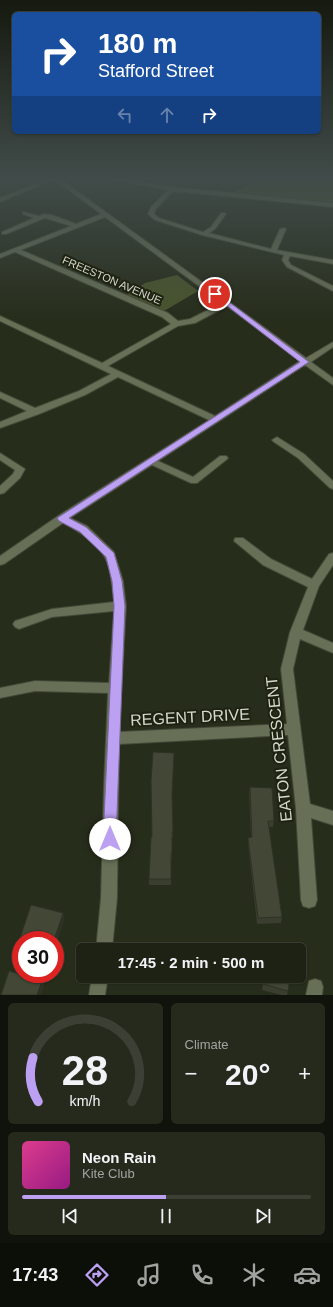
<!DOCTYPE html>
<html lang="en">
<head>
<meta charset="utf-8">
<style>
	:root { --surface:#1d2214; --page:#252a1d; --text:#f1f3f6; --muted:#a0a4a0; --line:#3b3f34; --accent:#bca0f2 }
	body { margin:0; font-family:Arial,sans-serif; background:var(--page); color:var(--text); height:100vh; display:flex; flex-direction:column; font-size:15px; white-space:nowrap }
	* { box-sizing:border-box; margin:0 }
	p { font-size:13px; color:var(--muted) }
	.icon { flex:none; width:22px; height:22px; fill:none; stroke:currentColor; stroke-width:2; stroke-linecap:round; stroke-linejoin:round }
	.map { position:relative; height:995px; overflow:hidden }
	.sheet { display:flex; flex-direction:column; gap:8px; padding:8px; background:#10130b; flex:1 }
	.sheet>* { flex:none }
	.banner { position:absolute; left:12px; top:12px; width:309px; height:122px; border-radius:6px; box-shadow:0 1px 3px #0004,0 0 0 1px var(--line); background:#1a4fa0; color:#fff; overflow:hidden }
	.speed { position:absolute; left:12px; top:931px; display:flex; gap:8px; font-size:20px; font-weight:700; text-align:center }
	.speed>* { display:grid; place-content:center; width:52px; height:52px; border-radius:50%; background:var(--surface); box-shadow:0 1px 3px #0004,0 0 0 1px var(--line); line-height:1 }
	.speed .limit { border:6px solid #d22; background:#fff; color:#111 }
	.pin { position:absolute; display:grid; place-items:center; width:34px; height:34px; color:#fff; margin:-17px; border:2px solid #fff; border-radius:50%; box-shadow:0 1px 4px #0007 }
	.me { position:absolute; width:44px; margin:-22px; rotate:0deg; stroke-linejoin:round; filter:drop-shadow(0 0 3px #0008) }
	.turn { display:flex; align-items:center; gap:14px; height:84px; padding:0 20px; font-size:18px }
	.turn .icon { width:52px; height:52px; stroke-width:2.5 }
	.turn b { display:block; font-size:28px; line-height:34px }
	.lanes { display:flex; align-items:center; height:38px; padding:0 20px; background:#0003; justify-content:center; gap:20px; direction:ltr }
	.lanes .off { opacity:.35 }
	.big { font-size:30px; font-weight:800; line-height:1.1 }
	.sheet .tile { flex:1; display:flex; flex-direction:column; justify-content:center; gap:6px; min-width:0; padding:0 14px; border-radius:6px; background:var(--page) }
	.sheet .dial { align-items:center; gap:0 }
	.dial svg { height:104px; overflow:visible; fill:none; stroke:var(--line); stroke-width:7; stroke-linecap:round; text-anchor:middle }
	.dial text { fill:var(--text); stroke:none }
	.song { display:flex; align-items:center; gap:12px }
	.cover { width:48px; height:48px; border-radius:6px; background:linear-gradient(135deg,hsl(330 70% 55%),hsl(310 70% 35%)) }
	.played { height:4px; border-radius:2px; background:linear-gradient(90deg,var(--accent) 50%,var(--line) 50%) }
	.keys { display:flex; justify-content:space-around; direction:ltr }
	.heat { display:flex; justify-content:space-between; align-items:center; font-size:22px; direction:ltr }
	.sheet .tiles { flex:1; display:grid; gap:8px; grid-template-columns:1fr 1fr }
	.tile:last-child { grid-column:span 2 }
	.trip { position:absolute; left:76px; top:943px; width:230px; height:40px; border-radius:6px; background:var(--surface); box-shadow:0 1px 3px #0004,0 0 0 1px var(--line); font-weight:800; line-height:40px; text-align:center }
	.tabs { display:flex; height:64px; justify-content:space-around; align-items:center; background:#0c0e08; color:var(--muted) }
	.tabs .icon { width:28px; height:28px }
	.tabs .on { color:var(--accent) }
	.tabs b { font-size:18px; color:var(--text) }
	.map>svg:first-child { display:block }
	.green { fill:#48542c }
	.lines { fill:none; stroke-linecap:round; stroke-linejoin:round }
	.minor-casing { stroke:#434937; stroke-width:2 }
	.minor { fill:#676f57; fill-rule:evenodd }
	.wall { fill:#393e2e }
	.shaded-wall { fill:#2e3225 }
	.building { fill:#424835; stroke:#2e3225 }
	.route { fill:#bca0f2; stroke:#7a689d }
	.labels { text-anchor:middle; dominant-baseline:central; stroke-width:4; stroke-linejoin:round; paint-order:stroke }
	.far-street-label { font-size:11px; fill:#d5d9cd; stroke:#1e2311 }
	.near-street-label { font-size:16px; fill:#d5d9cd; stroke:#1e2311 }
</style>
</head>
<body>
<div class="map">
<svg width="333" height="995" viewBox="0 0 333 995">
	<rect width="100%" height="100%" fill="#272d1b"/>
	<g class="green">
		<polygon points="259,180 333,180 333,203 231,193"/>
		<polygon points="177,275 198,291 164,311 127,295 145,283"/>
	</g>
	<g class="lines">
		<defs>
			<g id="minor">
				<polygon points="45,180 53,180 0,202 0,198"/>
				<path d="M55,180H62L306,358L333,342V347L311,362L333,378V385L305,365L158,461L193,477L220,456H226L228,458L226,460L197,483H191L152,465L70,518L87,526L114,552L123,581L126,606L119,732L287,724L281,669L290,632L308,587L263,565L234,541L235,538H243L271,559L312,579L329,554L333,553V565L319,586L303,630L333,643V653L300,639L293,669L310,804L333,811V825L311,818L317,900L315,906L309,908L303,906L301,900L296,809L288,735L119,744L117,898L112,950H96L101,898L104,784L108,693L35,691L0,698V688L35,681L109,683L114,611L52,617L19,629L15,627L13,624L15,621L52,609L114,602C113,591 110,565 104,556C95,542 77,530 63,523L4,564L0,565V556L58,516L209,420L118,377L85,395L39,414L0,428V422L27,411L0,398V392L35,408L79,391L111,374L0,321V316L102,363L171,324L162,317L15,252L0,258V254L71,226L45,218L6,234H2V232L34,218L23,214V212L39,216L44,214L52,215L76,224L101,214ZM105,217L222,303L190,319L178,321L168,313L21,250ZM227,306L300,361L215,416L108,366L178,326L195,323Z"/>
				<polygon points="113,180 127,180 172,187 333,203 333,207 173,191 156,209 154,214 159,218 203,232 211,227 221,213 225,213 226,214 215,229 209,233 271,249 280,229 285,228 286,229 277,250 333,260 333,264 290,256 288,260 291,265 333,286 333,291 287,267 282,260 284,255 202,235 155,220 148,214 151,207 168,190"/>
				<polygon points="277,437 304,454 333,481 333,489 330,488 298,458 274,442 272,440"/>
				<polygon points="0,453 25,469 20,478 4,493 0,494 0,486 13,474 15,470 0,460"/>
				<polygon points="92,976 108,976 105,995 89,995"/>
				<polygon points="315,979 321,981 323,987 322,995 306,995 309,981"/>
			</g>
		</defs>
		<use href="#minor" class="minor-casing"/>
		<use href="#minor" class="minor"/>
	</g>
	<g class="wall">
		<polygon points="174,753 172,797 173,832 173,838 172,838 172,859 171,859 171,885 149,885 149,879 152,837"/>
		<polygon points="250,787 274,821 273,827 269,827 282,917 281,923 257,924 248,844 248,838 251,837 249,794"/>
		<polygon points="31,905 63,913 64,919 55,948 55,940 21,940 21,961 18,960 16,954 16,950"/>
		<polygon points="264,976 288,991 287,995 281,995 262,990"/>
	</g>
	<g class="shaded-wall">
		<polygon points="63,913 64,919 55,948 55,940 54,940"/>
		<polygon points="42,981 44,986 41,995 37,995"/>
	</g>
	<g class="building">
		<polygon points="153,752 174,753 172,794 173,832 172,832 172,853 171,853 171,879 149,879 151,837 152,837 151,780"/>
		<polygon points="250,787 272,788 274,821 268,821 282,917 258,918 248,838 252,837"/>
		<polygon points="31,905 63,913 54,940 21,940 21,955 16,954 16,950"/>
		<polygon points="9,971 42,981 37,995 1,995"/>
		<polygon points="264,976 290,976 288,991 263,984"/>
	</g>
	<linearGradient id="sky" x2="0" y2="1"><stop stop-color="#15190f"/><stop offset="0.56" stop-color="#414c4a"/><stop offset="1" stop-color="#414c4a" stop-opacity="0"/></linearGradient>
	<rect width="333" height="319" fill="url(#sky)"/>
	<polygon class="route" points="213,293 217,293 309,362 69,518 86,527 114,553 122,581 125,606 116,839 114,844 110,846 105,844 103,839 114,606 112,581 106,557 80,532 59,521 57,518 300,362 213,295"/>
	<g class="labels">
		<g class="far-street-label">
			<text transform="translate(112 280) rotate(23)">FREESTON AVENUE</text>
		</g>
		<g class="near-street-label">
			<text transform="translate(190 717) rotate(-3)">REGENT DRIVE</text>
			<text transform="translate(279 749) rotate(-96)">EATON CRESCENT</text>
		</g>
	</g>
</svg>
<div class="speed"><div class="limit">30</div></div>
<div class="pin" style="left:215px;top:294px;background:#d93025"><svg class="icon" aria-label="arrive" viewBox="0 0 24 24"><path d="M6 21V4h12l-3 4 3 4H6"/></svg></div>
<svg class="me" style="left:110px;top:839px" viewBox="-20 -20 40 40"><circle r="19" fill="#fff"/><path d="M0-13L10 11 0 6-10 11z" fill="#bca0f2"/></svg>
<div class="trip">17:45 · 2 min · 500 m</div>
<div class="banner">
<div class="turn"><svg class="icon" aria-label="right" viewBox="0 0 24 24"><path d="M7 20v-9h11M14 6l5 5-5 5"/></svg><div><b>180 m</b>Stafford Street</div></div>
<div class="lanes"><svg class="icon off" aria-label="left" viewBox="0 0 24 24"><path d="M17 20v-9H6M10 6l-5 5 5 5"/></svg><svg class="icon off" aria-label="ahead" viewBox="0 0 24 24"><path d="M12 20V5M6 11l6-6 6 6"/></svg><svg class="icon" aria-label="right" viewBox="0 0 24 24"><path d="M7 20v-9h11M14 6l5 5-5 5"/></svg></div>
</div>
</div>
<section class="sheet">
<div class="tiles">
<div class="tile dial"><svg viewBox="0 0 100 80">
<path d="M14 69A42 42 0 1 1 86 69"/>
<path d="M14 69A42 42 0 0 1 10 35" stroke="#bca0f2"/>
<text x="50" y="56" font-size="32" font-weight="700">28</text>
<text x="50" y="72" font-size="11">km/h</text>
</svg></div>
<div class="tile"><p>Climate</p>
<div class="heat"><a>−</a><b class="big">20°</b><a>+</a></div>
</div>
<div class="tile">
<div class="song"><i class="cover"></i><div><b>Neon Rain</b><p>Kite Club</p></div></div>
<div class="played"></div>
<div class="keys"><svg class="icon" aria-label="previous" viewBox="0 0 24 24"><path d="M18 5L8 12l10 7zM5 5v14"/></svg><svg class="icon" aria-label="pause" viewBox="0 0 24 24"><path d="M8 5v14M16 5v14"/></svg><svg class="icon" aria-label="next" viewBox="0 0 24 24"><path d="M6 5l10 7-10 7zM19 5v14"/></svg></div>
</div>
</div>
</section>
<nav class="tabs">
<b>17:43</b>
<svg class="icon on" aria-label="directions" viewBox="0 0 24 24"><path d="M12 3l9 9-9 9-9-9zM9 14v-3h6M13 9l2 2-2 2"/></svg>
<svg class="icon" aria-label="music" viewBox="0 0 24 24"><path d="M9 18V5l10-2v13"/><circle cx="6" cy="18" r="3"/><circle cx="16" cy="16" r="3"/></svg>
<svg class="icon" aria-label="phone" viewBox="0 0 24 24"><path d="M5 4h4l2 5-3 2q2 4 5 5l2-3 5 2v4C11 20 4 13 5 4z"/></svg>
<svg class="icon" aria-label="climate" viewBox="0 0 24 24"><path d="M12 3v18M4 7l16 10M4 17L20 7"/></svg>
<svg class="icon" aria-label="car" viewBox="0 0 24 24"><path d="M5 17H2v-5l4-1 3-4h7l3 4 3 1v5h-3M9 17h6M6 11h13"/><circle cx="7" cy="17" r="2"/><circle cx="17" cy="17" r="2"/></svg>
</nav>
</body>
</html>
